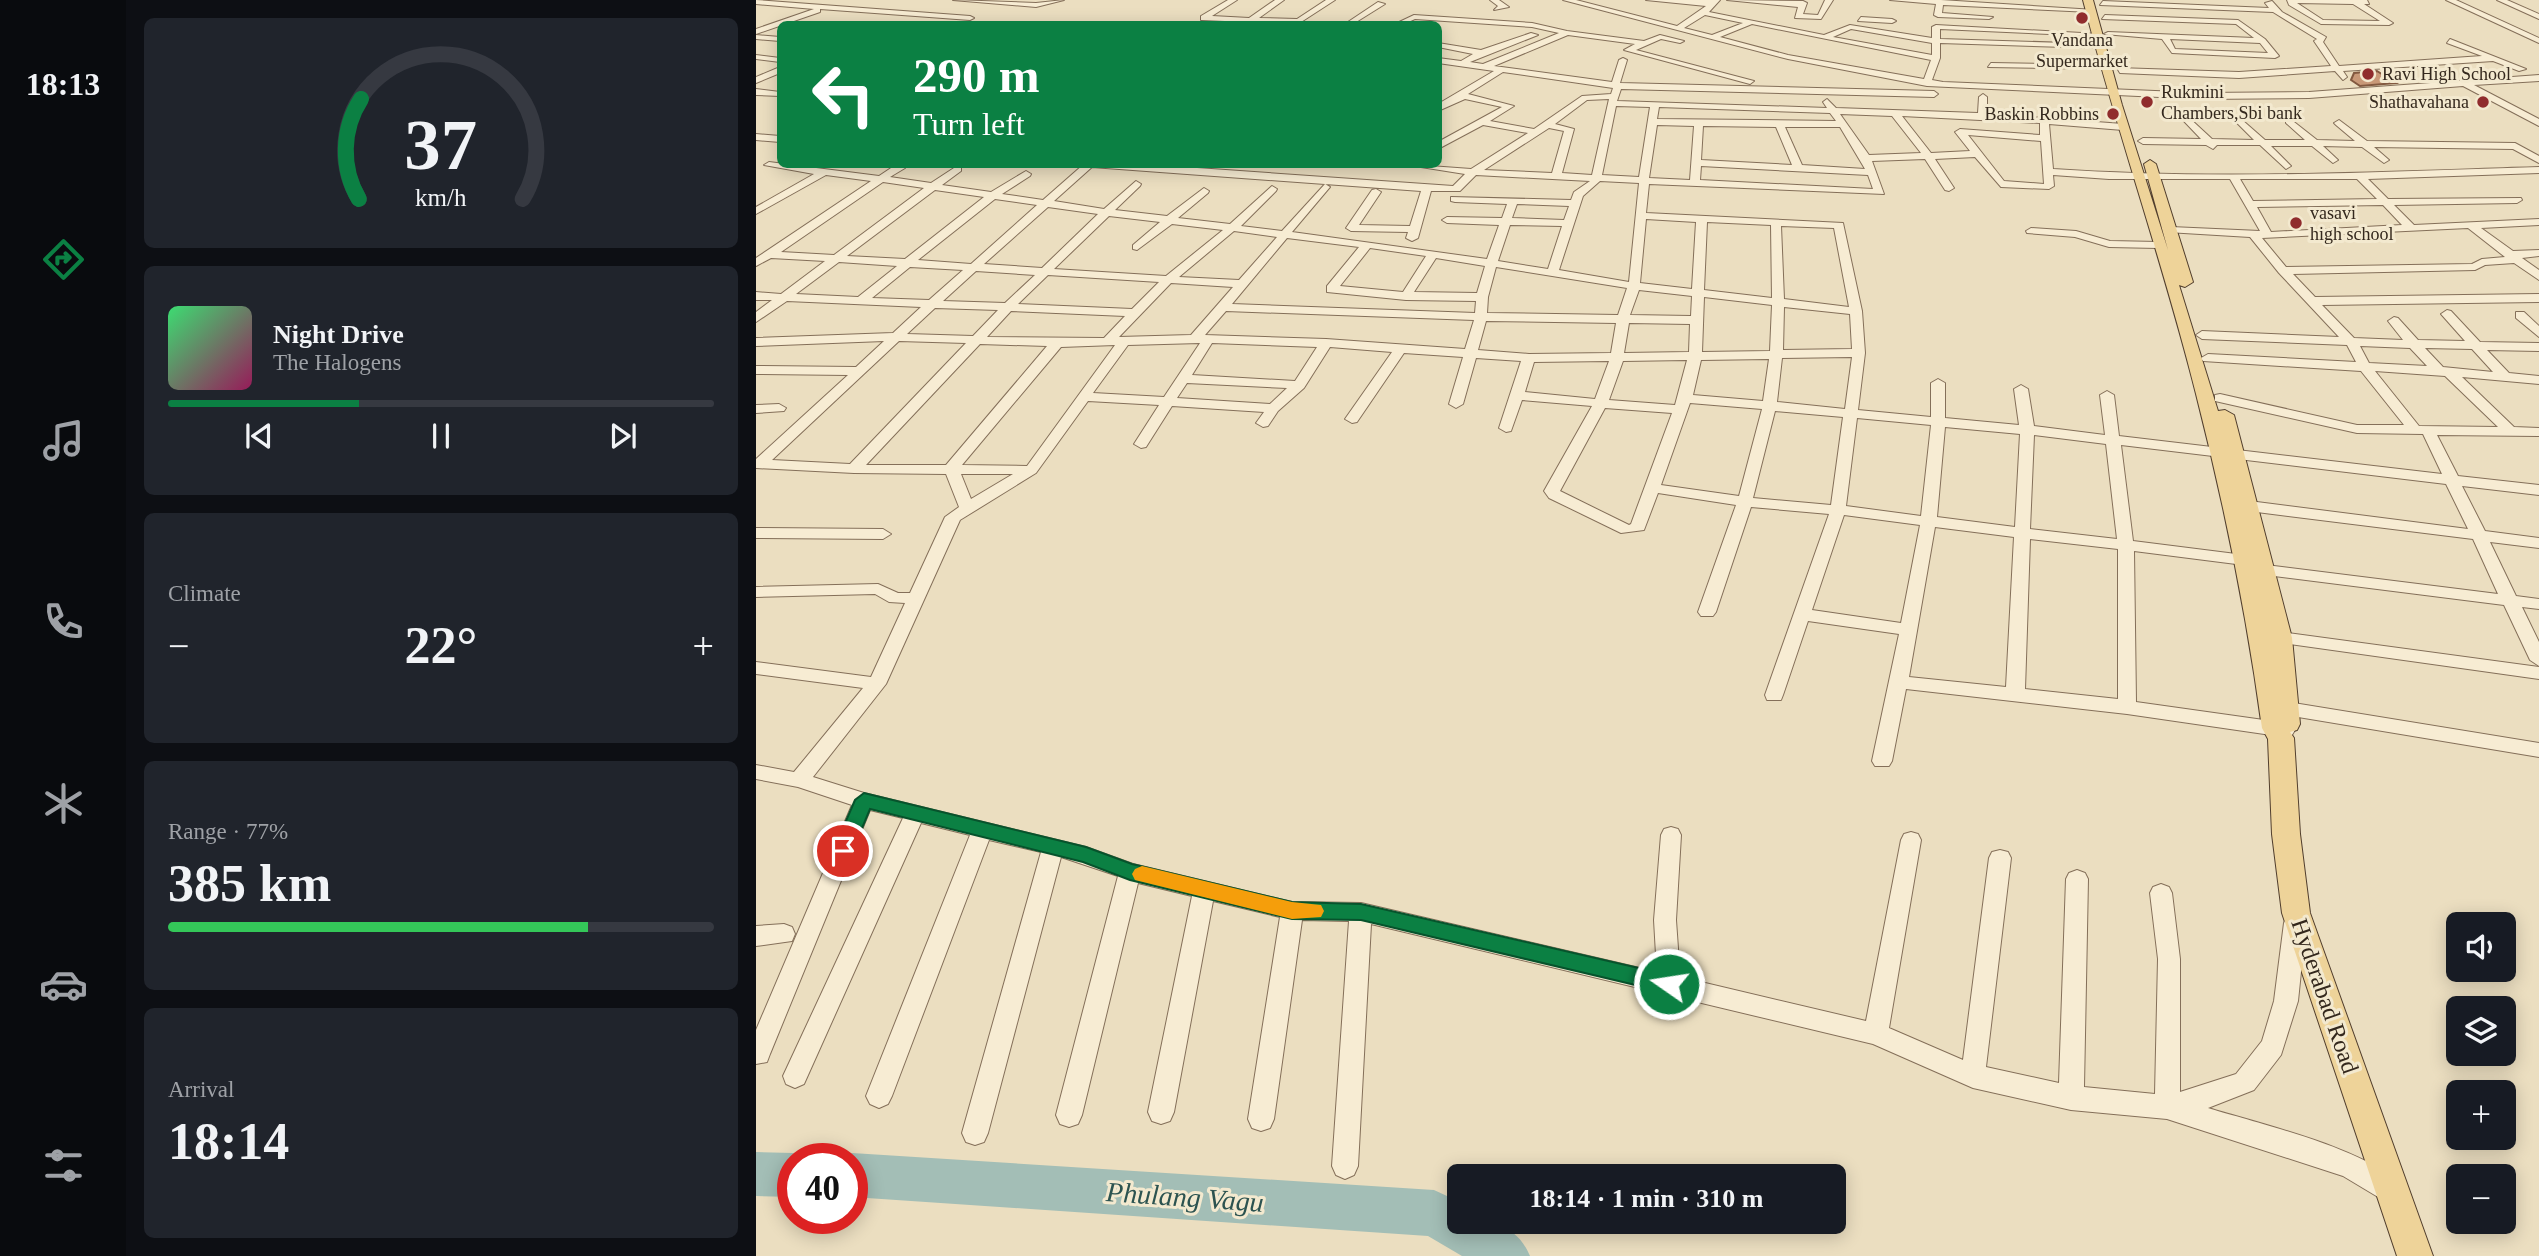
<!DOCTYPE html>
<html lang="en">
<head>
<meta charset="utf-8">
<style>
	:root { --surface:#171b24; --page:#20242c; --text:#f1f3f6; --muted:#9ea1a6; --line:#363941; --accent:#0b8043 }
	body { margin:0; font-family:"Times New Roman",serif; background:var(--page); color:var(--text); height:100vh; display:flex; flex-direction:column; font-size:26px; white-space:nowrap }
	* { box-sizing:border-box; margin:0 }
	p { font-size:23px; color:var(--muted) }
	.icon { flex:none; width:38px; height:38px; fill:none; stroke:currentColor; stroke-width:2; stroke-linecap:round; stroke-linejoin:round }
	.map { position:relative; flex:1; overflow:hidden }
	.drawer { display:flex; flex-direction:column; gap:18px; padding:18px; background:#0d0f14; width:630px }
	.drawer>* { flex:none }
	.top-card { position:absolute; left:21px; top:21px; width:665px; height:147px; border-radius:10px; box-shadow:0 4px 18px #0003; background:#0b8043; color:#fff; overflow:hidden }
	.tools { position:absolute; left:1690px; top:912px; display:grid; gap:14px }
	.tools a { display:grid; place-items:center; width:70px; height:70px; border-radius:10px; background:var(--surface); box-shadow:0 4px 18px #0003; font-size:35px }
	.speed { position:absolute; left:21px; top:1143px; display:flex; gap:14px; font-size:35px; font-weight:700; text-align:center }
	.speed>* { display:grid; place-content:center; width:91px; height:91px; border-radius:50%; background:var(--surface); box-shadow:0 4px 18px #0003; line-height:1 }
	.speed .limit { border:10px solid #d22; background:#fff; color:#111 }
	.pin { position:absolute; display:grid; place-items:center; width:60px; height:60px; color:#fff; margin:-30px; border:4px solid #fff; border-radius:50%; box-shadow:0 2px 7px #0007 }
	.me { position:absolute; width:77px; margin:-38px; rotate:283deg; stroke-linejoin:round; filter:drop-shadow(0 0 5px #0008) }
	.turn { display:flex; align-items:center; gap:24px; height:147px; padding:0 21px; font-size:32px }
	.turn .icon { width:91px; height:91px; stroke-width:2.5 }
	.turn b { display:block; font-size:49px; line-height:60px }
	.big { font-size:52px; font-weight:700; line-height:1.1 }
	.drawer .card { flex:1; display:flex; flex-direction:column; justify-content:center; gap:10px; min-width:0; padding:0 24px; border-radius:10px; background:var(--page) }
	.drawer .dial { align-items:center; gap:0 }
	.dial svg { height:182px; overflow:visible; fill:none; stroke:var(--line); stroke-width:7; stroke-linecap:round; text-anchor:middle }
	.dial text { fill:var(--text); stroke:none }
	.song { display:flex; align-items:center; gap:21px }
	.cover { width:84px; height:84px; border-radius:10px; background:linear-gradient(135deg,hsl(140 70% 55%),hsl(330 70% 35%)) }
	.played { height:7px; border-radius:4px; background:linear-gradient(90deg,var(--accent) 35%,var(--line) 35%) }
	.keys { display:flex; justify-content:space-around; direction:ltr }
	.heat { display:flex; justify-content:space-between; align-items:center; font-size:38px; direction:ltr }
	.charge { height:10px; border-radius:5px; background:linear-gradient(90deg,#34c759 77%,var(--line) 0) }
	.trip { position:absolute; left:691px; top:1164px; width:399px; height:70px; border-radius:10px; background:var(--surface); box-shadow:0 4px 18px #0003; font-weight:700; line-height:70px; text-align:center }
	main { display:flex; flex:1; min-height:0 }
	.dock { display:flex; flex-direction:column; width:126px; justify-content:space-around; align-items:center; background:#090b0e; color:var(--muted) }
	.dock .icon { width:49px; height:49px }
	.dock .on { color:var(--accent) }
	.dock b { font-size:32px; color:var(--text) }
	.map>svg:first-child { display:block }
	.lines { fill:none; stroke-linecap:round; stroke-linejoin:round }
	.river { fill:#a3beb6; fill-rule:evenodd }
	.building { fill:#c89877; stroke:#825940; stroke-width:2 }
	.minor-casing { stroke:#846f59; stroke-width:2 }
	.major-casing { stroke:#513e2d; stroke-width:2 }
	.minor { fill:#f7ecd3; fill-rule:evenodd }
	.major { fill:#eed399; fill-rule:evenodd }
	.route { fill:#0b8043; stroke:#07532c; stroke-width:2 }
	.slow { fill:#f59e0b }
	.poi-dot { fill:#902c2d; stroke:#f3e9cf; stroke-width:2.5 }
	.labels { text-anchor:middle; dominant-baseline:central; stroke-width:6; stroke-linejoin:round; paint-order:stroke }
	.far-poi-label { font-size:18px; fill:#34281d; stroke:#f3e9cf; text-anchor:start }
	.near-street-label { font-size:24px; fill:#34281d; stroke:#f3e9cf }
	.near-water-label { font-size:28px; font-style:italic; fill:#2c5350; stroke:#f3e9cf }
</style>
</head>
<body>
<main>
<nav class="dock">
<b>18:13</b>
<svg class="icon on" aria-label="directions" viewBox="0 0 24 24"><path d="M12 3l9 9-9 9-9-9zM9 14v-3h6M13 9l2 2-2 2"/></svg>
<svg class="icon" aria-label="music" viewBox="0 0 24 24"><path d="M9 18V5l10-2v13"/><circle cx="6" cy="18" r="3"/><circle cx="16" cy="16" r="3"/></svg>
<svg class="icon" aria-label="phone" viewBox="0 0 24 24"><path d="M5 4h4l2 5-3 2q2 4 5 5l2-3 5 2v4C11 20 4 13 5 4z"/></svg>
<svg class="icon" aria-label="climate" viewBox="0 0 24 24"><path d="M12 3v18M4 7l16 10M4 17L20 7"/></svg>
<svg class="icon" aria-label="car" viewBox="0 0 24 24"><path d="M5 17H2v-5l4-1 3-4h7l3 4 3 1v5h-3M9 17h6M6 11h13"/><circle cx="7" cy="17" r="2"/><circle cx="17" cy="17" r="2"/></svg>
<svg class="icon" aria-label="filters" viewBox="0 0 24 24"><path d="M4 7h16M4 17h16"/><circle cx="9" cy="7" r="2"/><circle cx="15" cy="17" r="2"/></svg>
</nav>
<section class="drawer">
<div class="card dial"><svg viewBox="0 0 100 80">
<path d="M14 69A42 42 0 1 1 86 69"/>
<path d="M14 69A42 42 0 0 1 15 25" stroke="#0b8043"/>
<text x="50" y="56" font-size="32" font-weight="700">37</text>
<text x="50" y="72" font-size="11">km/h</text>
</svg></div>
<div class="card">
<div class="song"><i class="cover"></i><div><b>Night Drive</b><p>The Halogens</p></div></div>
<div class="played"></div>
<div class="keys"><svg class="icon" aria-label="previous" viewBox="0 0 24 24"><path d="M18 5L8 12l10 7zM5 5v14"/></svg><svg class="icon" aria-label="pause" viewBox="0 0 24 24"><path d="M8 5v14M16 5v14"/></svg><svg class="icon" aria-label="next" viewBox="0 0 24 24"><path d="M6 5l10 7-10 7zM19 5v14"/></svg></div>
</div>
<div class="card"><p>Climate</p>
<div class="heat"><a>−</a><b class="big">22°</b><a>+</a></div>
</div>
<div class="card"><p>Range · 77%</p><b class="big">385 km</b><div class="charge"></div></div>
<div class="card"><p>Arrival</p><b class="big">18:14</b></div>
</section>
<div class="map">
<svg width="1783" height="1256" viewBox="0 0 1783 1256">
	<rect width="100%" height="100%" fill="#ebdec0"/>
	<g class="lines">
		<g class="river">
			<polygon points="0,1152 37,1153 51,1158 37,1158 37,1197 0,1196"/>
			<path d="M96,1153L678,1190L704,1202V1222C735,1222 760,1223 774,1256H706L672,1236L96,1197V1158H82Z"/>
		</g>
	</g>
	<polygon class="building" points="1621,71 1640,83 1604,86 1595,80 1598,73"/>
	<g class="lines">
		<defs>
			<g id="minor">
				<polygon points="0,0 214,16 218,18 214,20 64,9 64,12 0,34 0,29 58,9 0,4"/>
				<polygon points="197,0 280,3 308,0 280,7"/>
				<polygon points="472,0 481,0 456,16 493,18 519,0 528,0 503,18 541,19 570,0 579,0 542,24 445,20 445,16"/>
				<polygon points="734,0 743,0 753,7 738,10 742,6"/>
				<path d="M807,0H820L921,26L950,6L890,0H964L953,12L1068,35L1094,25L1176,38V27L1180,25L1344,34L1340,36L1184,29V39L1344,44L1348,46L1344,48L1184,43V58L1176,80L1187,82L1446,93L1553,92L1783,75V81L1718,85L1783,119V126L1707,86L1553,98L1446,99L1171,86L1032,59ZM949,15L987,23L956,35L928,28ZM996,24L1175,60L1168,79L1032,55L964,37ZM1095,29L1176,43V55L1077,37Z"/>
				<polygon points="971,0 1047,1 1051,3 1047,14 1062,15 1069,0 1077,0 1065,19 1039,18 1042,7"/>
				<polygon points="1134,0 1185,0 1339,10 1335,12 1187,5 1186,13 1237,17 1233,19 1182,17 1178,15 1180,4"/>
				<path d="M1531,0H1611L1613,4H1608L1637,23L1633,25L1565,24L1533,5ZM1541,3L1597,4L1624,21L1567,20Z"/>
				<polygon points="1690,0 1700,0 1783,38 1783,43"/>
				<polygon points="1741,0 1751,0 1783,14 1783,19"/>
				<polygon points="1347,1 1513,8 1509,3 1516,1 1526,12 1570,37 1567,42 1583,66 1726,56 1691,43 1694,39 1770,69 1763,71 1737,61 1587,71 1591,77 1587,80 1579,71 1483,78 1364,73 1361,68 1483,72 1575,66 1558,41 1561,39 1517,12 1344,5"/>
				<polygon points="622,2 629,4 597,24 589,24"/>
				<path d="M658,15L776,23L811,31L888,41L904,35L928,41L924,43L905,39L880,50L998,81L994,84L868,50L879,44L812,35L738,66L856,82L863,60L867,58L871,60L864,83L1178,91L1182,94L1178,97L865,89L861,101L1071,108L1067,102L1071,99L1080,108L1222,113L1223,97L1227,94L1231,97V114L1367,124L1372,127L1367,130L1293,124L1297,169C1458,180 1621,172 1783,167V173L1612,179L1632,199L1765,198L1766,200L1761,203L1638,205L1658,225L1783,219V225L1725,228L1757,251L1783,250V256L1766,258L1783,270V280L1758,263L1729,265L1719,270L1537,274L1559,297L1783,294V302L1566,305L1598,338L1647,340L1632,321L1638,317L1642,318L1662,340L1709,341L1685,314L1691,310L1695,311L1724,342L1783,343V351L1731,350L1753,373L1783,376V384L1706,377L1758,427L1783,428V436L1681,435L1702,476L1783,485V495L1706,486L1729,531L1783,538V548L1734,542L1760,596L1783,599V609L1766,607L1783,642V666L1774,660L1748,605L1510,575L1502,570L1510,565L1742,594L1717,539L1493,511L1485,506L1493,501L1712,529L1690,484L1365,445L1377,541L1488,555L1496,560L1488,565L1378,551L1380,702L1529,723L1536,725L1539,730L1536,735L1529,737L1371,714L1150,689L1136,761L1133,766H1119L1116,761L1143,634L1052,621L1027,695L1025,700H1011L1009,695L1073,514L995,507L960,612L957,616H945L942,612L980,505L902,493L888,530L865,533L793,498L788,491L836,406L766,400L755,431L750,432L743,428L765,361L720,358L707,404L700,408L693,404L707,357L648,353L601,422L596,423L589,419L636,352L574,347L548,388L522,411L512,426L507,427L500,423L508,412L416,406L390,447L385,448L378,444L403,405L332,401L280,473L204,520L130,684L57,777L108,793L330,847L377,864L536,902L605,903L901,972L898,920L905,835L908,829L915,827L922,829L925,835L920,920L924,977L1110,1021L1145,840L1148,834L1155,832L1162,834L1165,840L1133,1028L1207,1060L1233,858L1236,852L1244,850L1252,852L1255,858L1230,1067L1303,1083L1310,879L1313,873L1321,870L1329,873L1332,879L1328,1087L1399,1094L1402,959L1394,893L1397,887L1405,884L1413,887L1416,893L1424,959V1092L1480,1074L1506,1041L1518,1001L1528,923L1531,916L1539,914L1547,916L1550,923L1542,1001L1525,1055L1498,1090L1452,1108C1493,1121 1630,1153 1645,1190L1641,1199L1632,1203L1587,1176L1411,1119L1315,1110L1217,1088L1117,1044L615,924L602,1166L598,1175L589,1179L580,1175L576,1166L593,921L546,920L518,1119L514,1128L505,1131L496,1128L492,1119L524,917L457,901L418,1112L414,1121L405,1124L396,1121L392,1112L436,896L382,883L326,1115L322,1124L313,1127L304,1124L300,1115L362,876L305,857L232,1133L228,1142L219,1145L210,1142L206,1133L285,852L233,840L136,1096L132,1104L123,1108L114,1104L110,1096L214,835L165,823L48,1084L39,1088L30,1084L27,1076L147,818L114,810L14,1054L11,1062L0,1064V1030L96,805L42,787L0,779V765L38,772L107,688L0,674V662L115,677L149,603L133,602L119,594L0,597V587L122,584L142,593H154L189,517L203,507L190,474L98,473L0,468V459L92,375L0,374V366L100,367L128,341L0,346V338L137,333L165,307L31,301L0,322V312L16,300H0V292L25,294L69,261L15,258L0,266V258L115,181L70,175L0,214V207L58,174L8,165L13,162L123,176L141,164H149V168L134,177L175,183L201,166L205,167V171L186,185L235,192L270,171L275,174L274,176L246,194L287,200L328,164H384L697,186L709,174L646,164L715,169L772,133L727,125L682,149V142L746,107L709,99L682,111V104L738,71L682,63V58L705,61L717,54L682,47V43L725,50L775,33L782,35L714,62L727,64L803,33L776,27L659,19L648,24H639ZM747,72L857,88L855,94L826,96L778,129L734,121L758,106L712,94ZM853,99L836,175L806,173L818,129L799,124L831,100ZM860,106L894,107L883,177L846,175ZM903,107L1074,113L1080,121L901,119ZM1084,114L1136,116L1165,153L1113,155ZM1146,116L1284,123V135L1204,129L1199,132L1214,151L1175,153ZM901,125L938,126L934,180L893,178ZM947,126L1020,127L1036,165L945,160ZM1029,127H1084L1109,169L1046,165ZM793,128L808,131L796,173L728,170ZM1212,135L1285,141L1288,184L1248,181ZM1219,157L1245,187L1293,189L1298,186L1297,175L1353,179H1474L1504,231L1415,227L1411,228V232L1494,237L1523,273L1583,337L1446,331L1440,335L1446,339L1591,345L1600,362L1452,354L1445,358L1447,361L1605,371L1648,425H1601L1464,394L1459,395V401L1601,433L1667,434L1686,474L1363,436L1358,395L1351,391L1344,395L1349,435L1278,426L1272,389L1265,385L1258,389L1263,425L1189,418V383L1182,379L1175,383V417L1102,410L1109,353L1106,311L1087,223L890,213L893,184L1128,194L1116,161L1169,159L1189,190L1193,191L1198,188L1179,159ZM945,166L1112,175L1117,189L944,180ZM336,167L665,191L654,226L603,225L625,192L620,189L616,190L590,228L595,231L652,232L650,238L656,241L662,238L675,191H704L720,175L834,181L818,192L815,200L695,197V201L699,202L751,204L746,218L691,217L686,220L691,223L743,225L731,259L536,232L574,187L569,184L526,231L485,226L520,191L521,189L516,186L474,224L422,218L452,193L453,191L448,188L411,216L359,210L384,186L385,184L380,181L348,209L298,201ZM1484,179H1601L1621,199L1497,201ZM844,181L883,183L873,282L803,270L827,196ZM127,182L168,188L78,255L25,252ZM179,190L228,197L149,259L91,256ZM239,199L281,205L215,264L162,260ZM761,204L813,206L808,220L756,218ZM1627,205L1646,225L1515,232L1501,207ZM292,207L342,214L286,268L228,264ZM353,216L404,222L377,245V249L381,250L416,224L467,230L410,276L298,269ZM890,219L940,222L936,289L884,283ZM951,222L1015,225L1016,298L948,290ZM754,225L806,226L792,269L742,261ZM1025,226L1078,228L1093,307L1028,299ZM1712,228L1749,257L1726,259L1716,264L1530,267L1506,238ZM478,231L521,237L483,280L423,277ZM531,238L603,247L571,286V292L650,300L720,301L719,313L476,304ZM614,248L670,256L647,292L584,286ZM680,258L729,266L721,293L658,292ZM83,262L141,266L102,297L40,294ZM154,267L207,270L173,300L116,298ZM740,267L871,288L862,315L731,313L732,297ZM220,271L279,275L249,303L187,301ZM292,275L403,282L376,309L262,304ZM415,283L477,287L435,335L363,337ZM883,290L936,296L935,316L874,315ZM948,297L1016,305L1014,351L946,352ZM1028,307L1094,314L1096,349L1027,350ZM179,308L242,310L217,336L151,334ZM255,311L369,316L348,338L231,337ZM470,311L718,320L709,349L570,339L449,335ZM730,321L860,323L855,353L773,354L722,350ZM873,323L934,324L933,352L868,353ZM143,341L210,343L94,464L16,460ZM444,343L408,397L337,393L372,345ZM456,343L561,347L539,381L436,375ZM224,344L291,346L190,465H110ZM359,345L271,466L206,465L305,347ZM1604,346L1654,348L1671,366L1613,363ZM1669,348L1716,349L1737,372L1687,367ZM1096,357L1089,409L1021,402L1026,358ZM1013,359L1007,401L937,395L945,360ZM931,360L919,405L853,400L867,361ZM853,361L839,399L769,392L778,362ZM1619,371L1689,376L1742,427L1663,426ZM431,383L531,388L514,404L421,398ZM934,403L1006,409L983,496L905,485ZM849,408L916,413L875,524L873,525L804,491ZM1019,411L1087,417L1075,505L997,498ZM1101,418L1175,425L1165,516L1090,506ZM1189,427L1264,434L1259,527L1181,517ZM1278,435L1350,444L1361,539L1274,529ZM205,474H257L215,499ZM1088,515L1164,525L1145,623L1056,610ZM1179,527L1258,537L1250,687L1153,677ZM1274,539L1362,549V699L1269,689Z"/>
				<path d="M1349,15L1482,20L1509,39L1523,56L1519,58L1416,53L1406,39L1348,34L1352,32L1498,38L1480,24L1346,19ZM1414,39L1504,43L1512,53L1419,49Z"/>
				<polygon points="1105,17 1136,19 1140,21 1136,23 1102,21"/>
				<polygon points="0,35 24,37 24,41 0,39"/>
				<polygon points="0,55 24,58 24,62 0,59"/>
				<polygon points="1235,63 1351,65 1355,67 1351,69 1232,67"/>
				<polygon points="24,67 24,73 0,83 0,77"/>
				<polygon points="0,89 24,92 24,96 0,95"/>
				<polygon points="1429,114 1456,139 1498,140 1480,122 1485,119 1509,140 1549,140 1530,123 1530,119 1533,118 1561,140 1599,141 1580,125 1578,123 1583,120 1611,141 1759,143 1783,156 1783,163 1757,149 1618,147 1633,160 1628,163 1606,147 1567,146 1582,160 1577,163 1556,146 1515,146 1535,166 1530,169 1504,145 1461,145 1457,149 1450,145 1387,144 1382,141 1387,138 1445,139 1424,117"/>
				<polygon points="0,134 24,136 24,142 0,140"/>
				<polygon points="1275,228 1320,231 1354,241 1402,242 1408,245 1402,248 1353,247 1319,237 1271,233 1270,231"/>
				<polygon points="1760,312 1768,312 1783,326 1783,337 1760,318"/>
				<polygon points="23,404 30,408 28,411 0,413 0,405"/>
				<polygon points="0,528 127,529 135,534 127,539 0,538"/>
				<polygon points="1525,632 1783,667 1783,679 1519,642 1516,638 1519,634"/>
				<polygon points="1519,700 1783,743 1783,757 1512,712 1510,707 1512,702"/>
				<polygon points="28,924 36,927 39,934 36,941 0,946 0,926"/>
			</g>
			<path id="major" d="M1327,0H1337L1366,105L1412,250L1388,164L1394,160L1400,164L1437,282L1429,287L1423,285L1462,411L1469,410L1478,415L1536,638L1544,724L1541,730L1534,732L1538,738L1544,834L1554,913L1677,1256H1641L1526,913L1516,834L1512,739L1506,728C1491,616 1468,504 1440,394C1407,262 1361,132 1327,0Z"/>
		</defs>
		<use href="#minor" class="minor-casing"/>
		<use href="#major" class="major-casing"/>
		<use href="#minor" class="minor"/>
		<use href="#major" class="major"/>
	</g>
	<polygon class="route" points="108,793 330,847 376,864 536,902 605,904 913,975 921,977 924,984 921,991 913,993 605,920 536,919 374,880 327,862 114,809 94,857 80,857 77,851 99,800"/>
	<polygon class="slow" points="386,866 536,902 565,905 568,911 565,917 536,919 379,880 376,874 379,869"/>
	<g class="poi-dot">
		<circle cx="1326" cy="18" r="7"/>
		<circle cx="1612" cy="74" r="7"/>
		<circle cx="1391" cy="102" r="7"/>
		<circle cx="1727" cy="102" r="7"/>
		<circle cx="1357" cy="114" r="7"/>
		<circle cx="1540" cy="223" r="7"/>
	</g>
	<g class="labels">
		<g class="far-poi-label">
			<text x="1326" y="40" text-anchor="middle">Vandana<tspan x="1326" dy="21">Supermarket</tspan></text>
			<text x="1626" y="74">Ravi High School</text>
			<text x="1405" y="92">Rukmini<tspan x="1405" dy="21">Chambers,Sbi bank</tspan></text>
			<text x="1713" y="102" text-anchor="end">Shathavahana</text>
			<text x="1343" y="114" text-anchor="end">Baskin Robbins</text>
			<text x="1554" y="213">vasavi<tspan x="1554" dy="21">high school</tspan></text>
		</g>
		<g class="near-street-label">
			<text transform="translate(1569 996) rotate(71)">Hyderabad Road</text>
		</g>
		<g class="near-water-label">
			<text transform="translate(429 1197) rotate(4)">Phulang Vagu</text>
		</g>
	</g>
</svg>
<div class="tools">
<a><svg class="icon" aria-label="sound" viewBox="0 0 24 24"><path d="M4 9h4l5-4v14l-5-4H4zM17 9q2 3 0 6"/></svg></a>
<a><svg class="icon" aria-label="layers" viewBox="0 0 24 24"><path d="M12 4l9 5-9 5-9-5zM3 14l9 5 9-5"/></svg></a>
<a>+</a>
<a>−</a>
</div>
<div class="speed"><div class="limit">40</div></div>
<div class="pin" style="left:87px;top:851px;background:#d93025"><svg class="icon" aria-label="arrive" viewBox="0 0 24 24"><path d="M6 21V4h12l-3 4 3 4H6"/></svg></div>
<svg class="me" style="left:913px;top:984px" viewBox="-20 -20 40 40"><circle r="17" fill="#0b8043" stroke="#fff" stroke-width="3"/><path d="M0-11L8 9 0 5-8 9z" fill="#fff"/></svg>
<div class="trip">18:14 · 1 min · 310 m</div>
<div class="top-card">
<div class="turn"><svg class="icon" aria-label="left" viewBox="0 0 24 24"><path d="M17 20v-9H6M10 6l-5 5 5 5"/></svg><div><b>290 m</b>Turn left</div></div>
</div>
</div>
</main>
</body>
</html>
